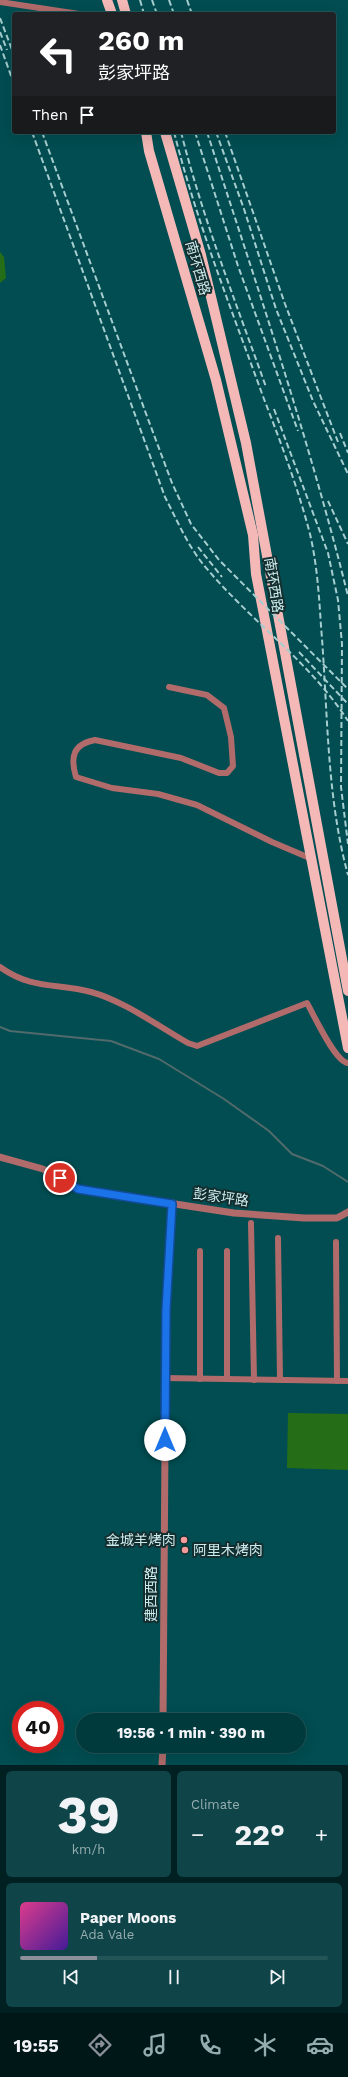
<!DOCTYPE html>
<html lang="en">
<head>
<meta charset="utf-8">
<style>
	:root { --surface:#013a3d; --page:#0f4548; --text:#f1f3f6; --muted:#96adb0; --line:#235457; --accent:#8c9099 }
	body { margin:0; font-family:"Work Sans","Noto Sans SC",sans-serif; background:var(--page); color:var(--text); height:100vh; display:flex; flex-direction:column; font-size:15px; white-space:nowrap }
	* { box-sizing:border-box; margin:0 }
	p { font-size:13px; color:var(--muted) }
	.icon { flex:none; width:22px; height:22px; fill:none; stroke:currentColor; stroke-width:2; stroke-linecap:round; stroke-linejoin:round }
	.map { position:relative; height:1765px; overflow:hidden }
	.details { display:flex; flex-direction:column; gap:6px; padding:6px; background:#012022; flex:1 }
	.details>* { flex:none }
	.guide { position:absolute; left:12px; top:12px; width:324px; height:122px; border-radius:4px; box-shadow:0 4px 16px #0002,0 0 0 1px var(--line); background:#202124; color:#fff; overflow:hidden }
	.speed { position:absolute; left:12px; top:1701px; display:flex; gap:8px; font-size:20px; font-weight:700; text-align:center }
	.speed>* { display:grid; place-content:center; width:52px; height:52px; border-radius:50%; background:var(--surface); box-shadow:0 4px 16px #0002,0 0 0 1px var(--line); line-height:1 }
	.speed .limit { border:6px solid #d22; background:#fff; color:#111 }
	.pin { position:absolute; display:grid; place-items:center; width:34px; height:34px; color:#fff; margin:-17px; border:2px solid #fff; border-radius:50%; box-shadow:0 1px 4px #0007 }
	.me { position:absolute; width:44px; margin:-22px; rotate:0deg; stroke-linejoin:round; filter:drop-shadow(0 0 3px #0008) }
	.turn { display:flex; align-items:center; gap:14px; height:84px; padding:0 20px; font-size:18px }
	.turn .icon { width:52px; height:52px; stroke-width:2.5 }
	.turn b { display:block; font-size:28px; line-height:34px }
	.then { display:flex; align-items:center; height:38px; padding:0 20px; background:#0003; gap:8px; font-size:15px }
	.big { font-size:30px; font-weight:700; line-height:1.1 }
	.details .widget { flex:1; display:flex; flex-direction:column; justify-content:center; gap:6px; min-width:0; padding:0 14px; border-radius:6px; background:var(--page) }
	.details .dial { align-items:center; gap:0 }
	.dial b { font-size:52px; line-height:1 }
	.song { display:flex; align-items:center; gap:12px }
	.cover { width:48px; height:48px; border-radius:6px; background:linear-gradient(135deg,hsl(330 70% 55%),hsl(260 70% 35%)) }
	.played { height:4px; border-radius:2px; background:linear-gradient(90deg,var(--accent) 25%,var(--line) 25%) }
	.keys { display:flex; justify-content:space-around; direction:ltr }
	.heat { display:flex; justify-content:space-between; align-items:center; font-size:22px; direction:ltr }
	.details .tiles { flex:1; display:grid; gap:6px; grid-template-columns:1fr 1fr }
	.widget:last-child { grid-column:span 2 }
	.trip { position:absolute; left:76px; top:1713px; width:230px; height:40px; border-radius:20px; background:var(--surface); box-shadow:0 4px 16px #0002,0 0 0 1px var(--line); font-weight:700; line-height:40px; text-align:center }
	.menu { display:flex; height:64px; justify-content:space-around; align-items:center; background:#001718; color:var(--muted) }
	.menu .icon { width:28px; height:28px }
	.menu .selected { color:var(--accent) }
	.menu b { font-size:18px; color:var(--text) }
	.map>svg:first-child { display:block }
	.green { fill:#256e17 }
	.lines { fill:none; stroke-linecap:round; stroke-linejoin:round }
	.stream { stroke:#516a6b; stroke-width:2 }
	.minor { stroke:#b16b6a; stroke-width:6 }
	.tertiary { stroke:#b16b6a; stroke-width:7 }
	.trunk { stroke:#f4b8b6; stroke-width:10 }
	.rail { stroke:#a6cdcf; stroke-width:2; stroke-dasharray:6 3; stroke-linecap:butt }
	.route-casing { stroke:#114b97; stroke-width:10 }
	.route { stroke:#1a73e8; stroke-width:7 }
	.poi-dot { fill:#f59b9a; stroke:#142e30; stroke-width:1.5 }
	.labels { text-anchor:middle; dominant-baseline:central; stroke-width:4; stroke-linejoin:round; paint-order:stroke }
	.street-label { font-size:14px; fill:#ccebec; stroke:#142e30 }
	.poi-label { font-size:14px; fill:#ccebec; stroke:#142e30; text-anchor:end }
</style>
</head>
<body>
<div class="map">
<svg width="348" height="1765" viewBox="0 0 348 1765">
	<rect width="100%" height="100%" fill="#014d51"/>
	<g class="green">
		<polygon points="0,252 4,257 6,278 0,283"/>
		<polygon points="288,1413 348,1414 348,1470 287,1468"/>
	</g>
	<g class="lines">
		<polyline class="stream" points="0,1027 10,1031 111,1041 159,1059 224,1099 269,1131 292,1154 323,1166 348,1182"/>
		<g class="minor">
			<polyline points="0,2 79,14"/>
			<path d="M169,687L207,695L224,708L231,737L233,766L227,773H219L181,758L95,740C73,744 70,757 76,777L112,788L158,794L197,805L272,842L312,859"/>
			<path d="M0,967C32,990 57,983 91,992C124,1001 158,1026 188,1043L197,1046L307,1003C314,1015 335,1062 348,1063"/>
			<polyline points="251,1223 254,1380"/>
			<polyline points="278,1238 280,1380"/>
			<polyline points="336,1242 337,1381"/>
			<polyline points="227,1251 227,1379"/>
			<polyline points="165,1378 348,1381"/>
			<polyline points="200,1379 200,1251"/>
		</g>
		<g class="tertiary">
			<polyline points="0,1157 43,1169 78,1189 90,1191 234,1213 304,1218 337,1218 348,1212"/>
			<polyline points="163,1720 166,1310 173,1203"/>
			<polyline points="162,1765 163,1746"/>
		</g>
		<g class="trunk">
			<polyline points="107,0 112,14"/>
			<polyline points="122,0 126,14"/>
			<polyline points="146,132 149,151 216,380 253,535 256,574 348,1048"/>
			<polyline points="165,132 201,255 246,443 348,991"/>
		</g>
		<g class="rail">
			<polyline points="140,0 144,14"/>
			<polyline points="152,0 157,14"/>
			<polyline points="169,0 174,14"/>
			<polyline points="187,0 192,14"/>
			<polyline points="0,18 14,55"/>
			<polyline points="0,32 7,50"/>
			<polyline points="0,45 14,84"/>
			<path d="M32,132L165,497C178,522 189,549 208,570C253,623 310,662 348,721"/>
			<polyline points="42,132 148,419 172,483 191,524 219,560 348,689"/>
			<path d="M174,132C197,223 232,311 264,399C281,443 298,488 310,534C317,564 319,595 321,626C328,709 326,795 348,875"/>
			<path d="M181,132C203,219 236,303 266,387"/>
			<polyline points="195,132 238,266 298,431"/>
			<path d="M207,132C257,286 309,439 348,596"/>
			<polyline points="216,132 244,209 276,309 313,401 348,474"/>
			<polyline points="225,132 285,304 338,442"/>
			<polyline points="274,409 328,553 338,600 342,644 341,787 348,844"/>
			<polyline points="340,433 348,453"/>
			<polyline points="328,501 348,544"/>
			<polyline points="198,547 222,577"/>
			<polyline points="299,652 348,704"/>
		</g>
	</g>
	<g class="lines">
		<defs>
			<polyline id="route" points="60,1178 78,1189 90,1191 172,1204 166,1310 165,1440"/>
		</defs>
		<use href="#route" class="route-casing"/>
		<use href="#route" class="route"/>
	</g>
	<g class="poi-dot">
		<circle cx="184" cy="1540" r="4"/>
		<circle cx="185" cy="1550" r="4"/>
	</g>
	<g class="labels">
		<g class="street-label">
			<text transform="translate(198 268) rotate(74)">南环西路</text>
			<text transform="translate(274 585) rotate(81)">南环西路</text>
			<text transform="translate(221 1197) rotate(8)">彭家坪路</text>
			<text transform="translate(151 1594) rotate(-90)">建西西路</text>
		</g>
		<g class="poi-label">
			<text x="176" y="1540">金城羊烤肉</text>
			<text x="193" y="1550" text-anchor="start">阿里木烤肉</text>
		</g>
	</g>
</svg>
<div class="speed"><div class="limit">40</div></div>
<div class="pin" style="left:60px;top:1178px;background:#d93025"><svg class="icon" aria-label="arrive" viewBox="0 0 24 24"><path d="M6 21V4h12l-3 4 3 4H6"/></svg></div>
<svg class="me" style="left:165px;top:1440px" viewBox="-20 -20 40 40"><circle r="19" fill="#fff"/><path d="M0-13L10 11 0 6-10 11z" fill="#1a73e8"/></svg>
<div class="trip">19:56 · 1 min · 390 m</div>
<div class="guide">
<div class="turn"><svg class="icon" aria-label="left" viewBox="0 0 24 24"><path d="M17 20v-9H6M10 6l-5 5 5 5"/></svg><div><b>260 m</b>彭家坪路</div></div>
<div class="then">Then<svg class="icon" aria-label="arrive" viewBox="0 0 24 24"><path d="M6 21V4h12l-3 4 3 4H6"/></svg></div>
</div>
</div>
<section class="details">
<div class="tiles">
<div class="widget dial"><b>39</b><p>km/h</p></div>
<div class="widget"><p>Climate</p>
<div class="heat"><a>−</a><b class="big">22°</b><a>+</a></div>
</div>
<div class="widget">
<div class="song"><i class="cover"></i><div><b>Paper Moons</b><p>Ada Vale</p></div></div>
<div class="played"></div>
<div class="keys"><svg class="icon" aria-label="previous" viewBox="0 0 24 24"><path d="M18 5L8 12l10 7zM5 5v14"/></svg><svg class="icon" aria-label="pause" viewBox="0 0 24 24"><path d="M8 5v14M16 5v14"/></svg><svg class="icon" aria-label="next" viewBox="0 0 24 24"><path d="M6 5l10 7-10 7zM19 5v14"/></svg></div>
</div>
</div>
</section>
<nav class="menu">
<b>19:55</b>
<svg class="icon selected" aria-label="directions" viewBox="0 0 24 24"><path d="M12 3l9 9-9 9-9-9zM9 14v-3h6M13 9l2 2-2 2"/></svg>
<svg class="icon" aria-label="music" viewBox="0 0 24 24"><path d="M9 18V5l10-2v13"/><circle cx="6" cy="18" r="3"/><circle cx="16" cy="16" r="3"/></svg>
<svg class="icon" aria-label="phone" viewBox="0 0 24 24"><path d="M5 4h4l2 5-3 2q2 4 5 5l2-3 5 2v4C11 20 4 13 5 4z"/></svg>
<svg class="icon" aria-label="climate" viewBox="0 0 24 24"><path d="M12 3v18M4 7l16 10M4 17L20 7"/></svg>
<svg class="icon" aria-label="car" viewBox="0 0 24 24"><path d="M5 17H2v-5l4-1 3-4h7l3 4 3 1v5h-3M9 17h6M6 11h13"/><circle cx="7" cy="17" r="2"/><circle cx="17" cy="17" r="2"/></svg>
</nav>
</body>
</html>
